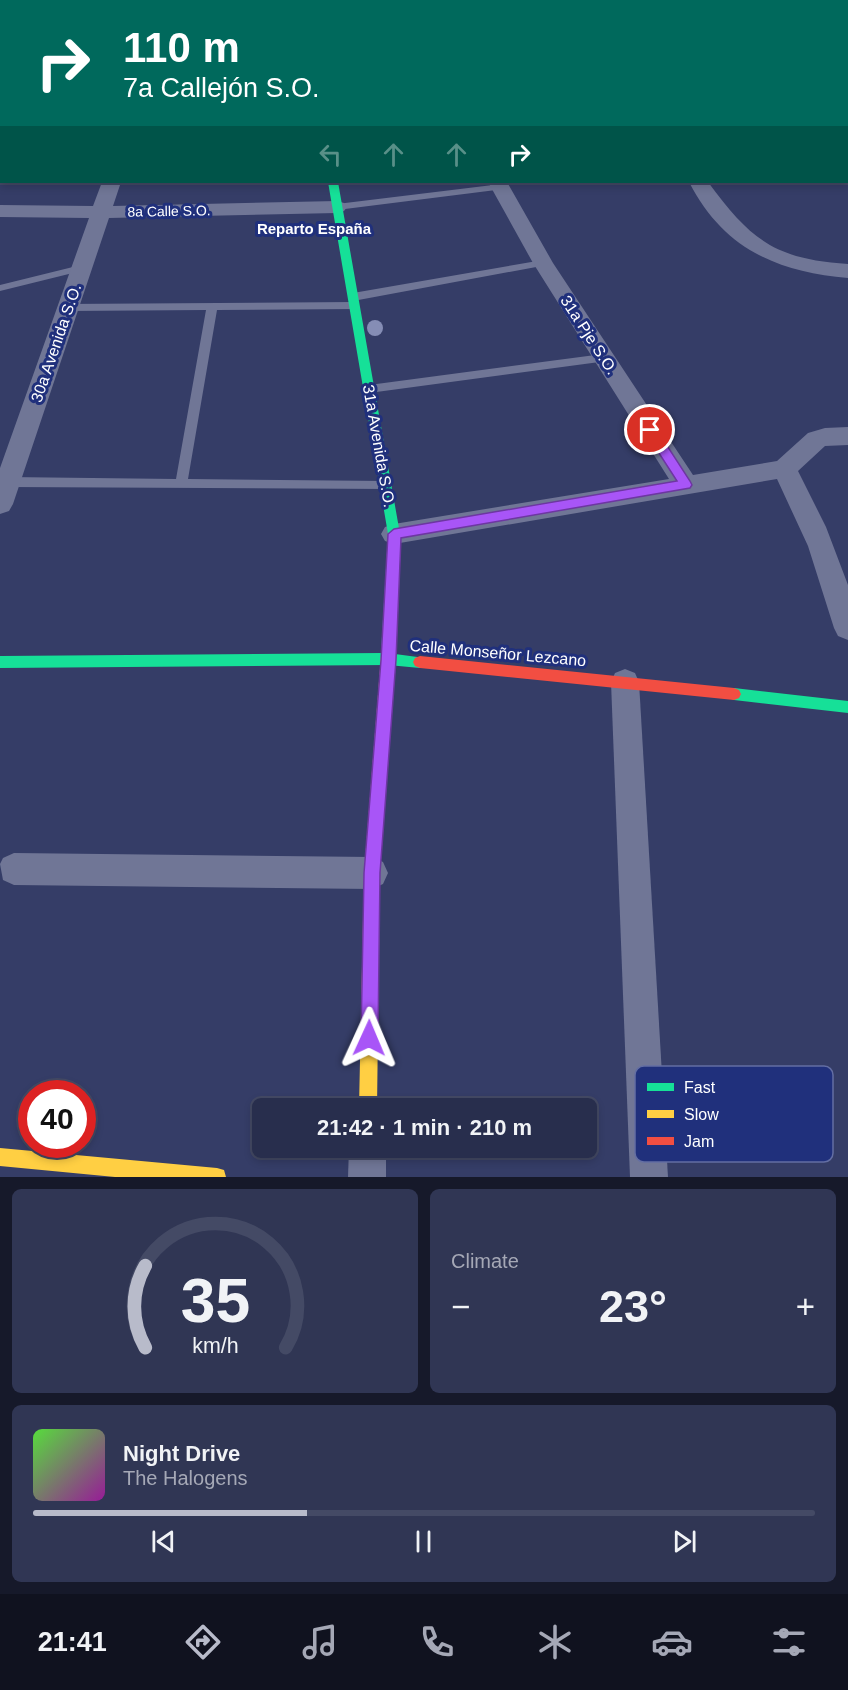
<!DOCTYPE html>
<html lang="en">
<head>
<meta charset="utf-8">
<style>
	:root { --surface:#282e4d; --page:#303654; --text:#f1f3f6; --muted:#a5a8b6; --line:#444a65; --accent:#b8bbca }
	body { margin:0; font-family:Arial,sans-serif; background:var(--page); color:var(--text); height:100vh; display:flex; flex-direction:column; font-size:22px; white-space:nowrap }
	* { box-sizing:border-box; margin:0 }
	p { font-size:20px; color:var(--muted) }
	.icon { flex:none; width:33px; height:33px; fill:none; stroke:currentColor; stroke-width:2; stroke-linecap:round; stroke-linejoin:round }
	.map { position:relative; height:1177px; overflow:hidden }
	.side { display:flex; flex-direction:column; gap:12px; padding:12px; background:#16192a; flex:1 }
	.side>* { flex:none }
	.guide { position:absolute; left:0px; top:0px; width:849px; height:183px; box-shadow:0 3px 9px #0003,0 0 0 2px var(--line); background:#00695c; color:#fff; overflow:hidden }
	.speed { position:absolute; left:18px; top:1080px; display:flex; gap:12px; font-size:30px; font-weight:700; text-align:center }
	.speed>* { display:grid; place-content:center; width:78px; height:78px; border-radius:50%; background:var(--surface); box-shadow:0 3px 9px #0003,0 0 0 2px var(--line); line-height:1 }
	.speed .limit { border:9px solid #d22; background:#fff; color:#111 }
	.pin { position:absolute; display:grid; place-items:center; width:51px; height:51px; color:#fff; margin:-26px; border:3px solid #fff; border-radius:50%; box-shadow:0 2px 6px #0007 }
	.me { position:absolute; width:66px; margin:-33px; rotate:1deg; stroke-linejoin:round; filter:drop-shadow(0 0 4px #0008) }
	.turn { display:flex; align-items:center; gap:21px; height:126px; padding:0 24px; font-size:27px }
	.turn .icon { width:78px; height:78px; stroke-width:2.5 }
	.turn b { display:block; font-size:42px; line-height:51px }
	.lanes { display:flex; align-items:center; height:57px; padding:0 24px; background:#0003; justify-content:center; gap:30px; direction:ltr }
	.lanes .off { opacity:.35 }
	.big { font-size:45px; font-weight:800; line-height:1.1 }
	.side .card { flex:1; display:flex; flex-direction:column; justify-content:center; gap:9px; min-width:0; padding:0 21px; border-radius:9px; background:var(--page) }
	.side .dial { align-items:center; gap:0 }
	.dial svg { height:156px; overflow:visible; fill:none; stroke:var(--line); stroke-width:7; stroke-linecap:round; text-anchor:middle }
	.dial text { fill:var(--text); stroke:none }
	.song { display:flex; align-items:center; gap:18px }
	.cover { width:72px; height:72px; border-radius:9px; background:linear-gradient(135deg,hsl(110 70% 55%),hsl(300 70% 35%)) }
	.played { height:6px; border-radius:3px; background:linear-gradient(90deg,var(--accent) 35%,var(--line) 35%) }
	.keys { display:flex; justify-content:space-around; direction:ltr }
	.heat { display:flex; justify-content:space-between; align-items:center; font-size:33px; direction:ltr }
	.side .tiles { flex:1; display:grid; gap:12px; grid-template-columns:1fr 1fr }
	.card:last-child { grid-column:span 2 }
	.trip { position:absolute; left:252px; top:1098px; width:345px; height:60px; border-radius:9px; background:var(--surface); box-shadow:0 3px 9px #0003,0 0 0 2px var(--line); font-weight:800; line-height:60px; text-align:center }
	.dock { display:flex; height:96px; justify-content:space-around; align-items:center; background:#10121f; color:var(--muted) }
	.dock .icon { width:42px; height:42px }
	.dock .selected { color:var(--accent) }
	.dock b { font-size:27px; color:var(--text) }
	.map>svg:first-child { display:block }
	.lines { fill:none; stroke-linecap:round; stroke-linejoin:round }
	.lane { fill:#707696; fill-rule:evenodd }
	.street { fill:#707696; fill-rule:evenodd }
	.fast { fill:#16e098; fill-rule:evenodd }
	.slow { fill:#ffcf43; fill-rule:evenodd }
	.jam { fill:#f24e42; fill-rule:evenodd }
	.tree { fill:#858db5 }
	.route { fill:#a855f7; stroke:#6d37a1; stroke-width:1.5 }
	.labels { text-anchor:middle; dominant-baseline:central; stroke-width:6; stroke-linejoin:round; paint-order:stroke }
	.far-street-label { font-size:14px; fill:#fff; stroke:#20307c }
	.far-neighbourhood-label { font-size:15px; font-weight:bold; fill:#fff; stroke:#20307c }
	.street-label { font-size:16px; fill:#fff; stroke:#20307c }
	.key { fill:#20307c; stroke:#636ea3; stroke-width:1.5 }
	.key-label { font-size:16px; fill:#fff }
</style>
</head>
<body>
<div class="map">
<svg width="848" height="1177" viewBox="0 0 848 1177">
	<rect width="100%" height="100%" fill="#353d67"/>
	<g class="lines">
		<g class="lane">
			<polygon points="501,184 506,187 504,189 337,210 332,207 337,204"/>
			<polygon points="543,260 547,261 547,265 353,301 348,297 353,293"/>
			<polygon points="81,265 86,268 85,270 0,291 0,285"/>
			<polygon points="354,302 358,303 358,309 217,310 188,479 386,481 392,486 390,489 8,487 2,482 8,477 176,479 206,310 68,311 64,310 64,304"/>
			<polygon points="603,354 609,358 607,361 369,393 363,389 369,385"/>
		</g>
		<g class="street">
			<polygon points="165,0 181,0 164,2"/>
			<rect x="423" y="0" width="16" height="2"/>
			<polygon points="559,0 575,0 576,2 560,2"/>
			<rect x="0" y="46" width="2" height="10"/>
			<polygon points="102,182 121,182 113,206 337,201 344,203 347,207 344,211 337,213 109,218 13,504 9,511 0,514 0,468 89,218 0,217 0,205 93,206"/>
			<polygon points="488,182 507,182 553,263 693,475 777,461 808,433 825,428 848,427 848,445 825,446 798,471 826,527 848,585 848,640 838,636 834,628 808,546 777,479 394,544 385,541 381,534 385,527 394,524 669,479 533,263"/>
			<path d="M689,182H708C751,240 774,259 848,264V278C776,272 723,248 689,182Z"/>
			<polygon points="625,669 635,673 639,682 668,1177 630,1177 611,682 615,673"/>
			<polygon points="14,853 372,857 383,862 388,873 383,884 372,889 14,885 3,880 0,864 3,858"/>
			<polygon points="349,1148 386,1148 386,1177 348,1177"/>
		</g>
		<g class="fast">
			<polygon points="328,182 338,182 400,534 395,654 425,658 427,662 425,666 420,668 388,665 0,668 0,656 381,653 388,534"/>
			<polygon points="734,688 848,701 848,713 734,700 729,698 727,694 729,690"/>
		</g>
		<g class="slow">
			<polygon points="388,650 393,652 395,656 380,873 377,1108 359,1108 364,873 381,656 383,652"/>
			<polygon points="0,1148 217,1168 224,1170 226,1177 115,1177 0,1166"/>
		</g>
		<polygon class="jam" points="420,656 734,688 739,690 741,694 739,698 734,700 420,668 415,666 413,662 415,658"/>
	</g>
	<circle class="tree" cx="375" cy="328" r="8"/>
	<polygon class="route" points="650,426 655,427 690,481 692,485 690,488 401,538 396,660 380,873 378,1038 376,1044 369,1047 363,1044 361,1038 364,873 381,660 388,534 394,529 677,481 644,430"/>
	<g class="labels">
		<g class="far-street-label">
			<text transform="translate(169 211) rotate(-1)">8a Calle S.O.</text>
		</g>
		<g class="far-neighbourhood-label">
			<text x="314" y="228">Reparto España</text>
		</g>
		<g class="street-label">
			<text transform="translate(589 335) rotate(57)">31a Pje S.O.</text>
			<text transform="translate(56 343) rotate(-71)">30a Avenida S.O.</text>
			<text transform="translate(379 446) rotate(80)">31a Avenida S.O.</text>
			<text transform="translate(498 653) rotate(5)">Calle Monseñor Lezcano</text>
		</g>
	</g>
	<rect x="635" y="1066" width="198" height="96" rx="9" class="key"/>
	<rect x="647" y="1083" width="27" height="8" fill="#16e098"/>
	<rect x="647" y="1110" width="27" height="8" fill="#ffcf43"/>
	<rect x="647" y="1137" width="27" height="8" fill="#f24e42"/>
	<g class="key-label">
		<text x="684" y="1093">Fast</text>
		<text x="684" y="1120">Slow</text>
		<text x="684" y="1147">Jam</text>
	</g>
</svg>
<div class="speed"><div class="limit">40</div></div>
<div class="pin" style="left:650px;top:430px;background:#d93025"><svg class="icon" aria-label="arrive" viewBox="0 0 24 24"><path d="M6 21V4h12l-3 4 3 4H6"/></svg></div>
<svg class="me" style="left:369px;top:1038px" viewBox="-20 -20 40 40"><path d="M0-17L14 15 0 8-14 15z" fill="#a855f7" stroke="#fff" stroke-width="4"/></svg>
<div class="trip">21:42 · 1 min · 210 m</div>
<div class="guide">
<div class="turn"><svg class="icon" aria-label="right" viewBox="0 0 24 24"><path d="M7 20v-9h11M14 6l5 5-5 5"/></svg><div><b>110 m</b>7a Callejón S.O.</div></div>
<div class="lanes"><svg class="icon off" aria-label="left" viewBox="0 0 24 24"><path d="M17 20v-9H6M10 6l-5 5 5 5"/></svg><svg class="icon off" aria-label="ahead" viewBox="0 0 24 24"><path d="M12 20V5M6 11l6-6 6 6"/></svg><svg class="icon off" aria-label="ahead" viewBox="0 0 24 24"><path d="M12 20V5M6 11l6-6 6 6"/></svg><svg class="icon" aria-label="right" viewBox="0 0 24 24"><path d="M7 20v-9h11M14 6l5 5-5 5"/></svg></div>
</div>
</div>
<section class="side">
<div class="tiles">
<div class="card dial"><svg viewBox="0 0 100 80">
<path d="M14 69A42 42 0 1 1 86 69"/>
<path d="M14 69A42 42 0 0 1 14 27" stroke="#b8bbca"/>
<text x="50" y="56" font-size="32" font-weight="700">35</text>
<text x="50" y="72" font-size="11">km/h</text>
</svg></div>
<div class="card"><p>Climate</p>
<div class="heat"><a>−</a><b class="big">23°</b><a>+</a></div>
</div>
<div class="card">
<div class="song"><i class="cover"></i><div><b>Night Drive</b><p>The Halogens</p></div></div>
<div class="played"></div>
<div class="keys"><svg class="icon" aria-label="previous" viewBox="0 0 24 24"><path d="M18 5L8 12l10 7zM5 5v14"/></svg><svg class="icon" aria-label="pause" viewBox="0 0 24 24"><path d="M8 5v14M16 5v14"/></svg><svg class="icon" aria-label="next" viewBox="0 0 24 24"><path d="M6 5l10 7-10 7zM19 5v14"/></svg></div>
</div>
</div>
</section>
<nav class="dock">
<b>21:41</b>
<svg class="icon selected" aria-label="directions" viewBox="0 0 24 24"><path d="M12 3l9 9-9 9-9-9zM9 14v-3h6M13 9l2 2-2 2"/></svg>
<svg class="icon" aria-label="music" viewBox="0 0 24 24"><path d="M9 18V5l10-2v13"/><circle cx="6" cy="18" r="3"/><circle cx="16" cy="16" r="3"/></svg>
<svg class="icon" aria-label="phone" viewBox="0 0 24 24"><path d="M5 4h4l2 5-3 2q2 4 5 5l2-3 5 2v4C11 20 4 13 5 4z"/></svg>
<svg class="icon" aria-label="climate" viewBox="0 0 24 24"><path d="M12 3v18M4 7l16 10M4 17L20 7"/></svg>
<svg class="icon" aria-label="car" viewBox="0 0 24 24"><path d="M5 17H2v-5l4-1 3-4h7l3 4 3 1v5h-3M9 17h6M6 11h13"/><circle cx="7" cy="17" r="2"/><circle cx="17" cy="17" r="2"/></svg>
<svg class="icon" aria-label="filters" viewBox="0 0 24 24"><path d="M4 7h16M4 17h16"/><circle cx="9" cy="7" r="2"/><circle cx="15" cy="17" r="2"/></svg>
</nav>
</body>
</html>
